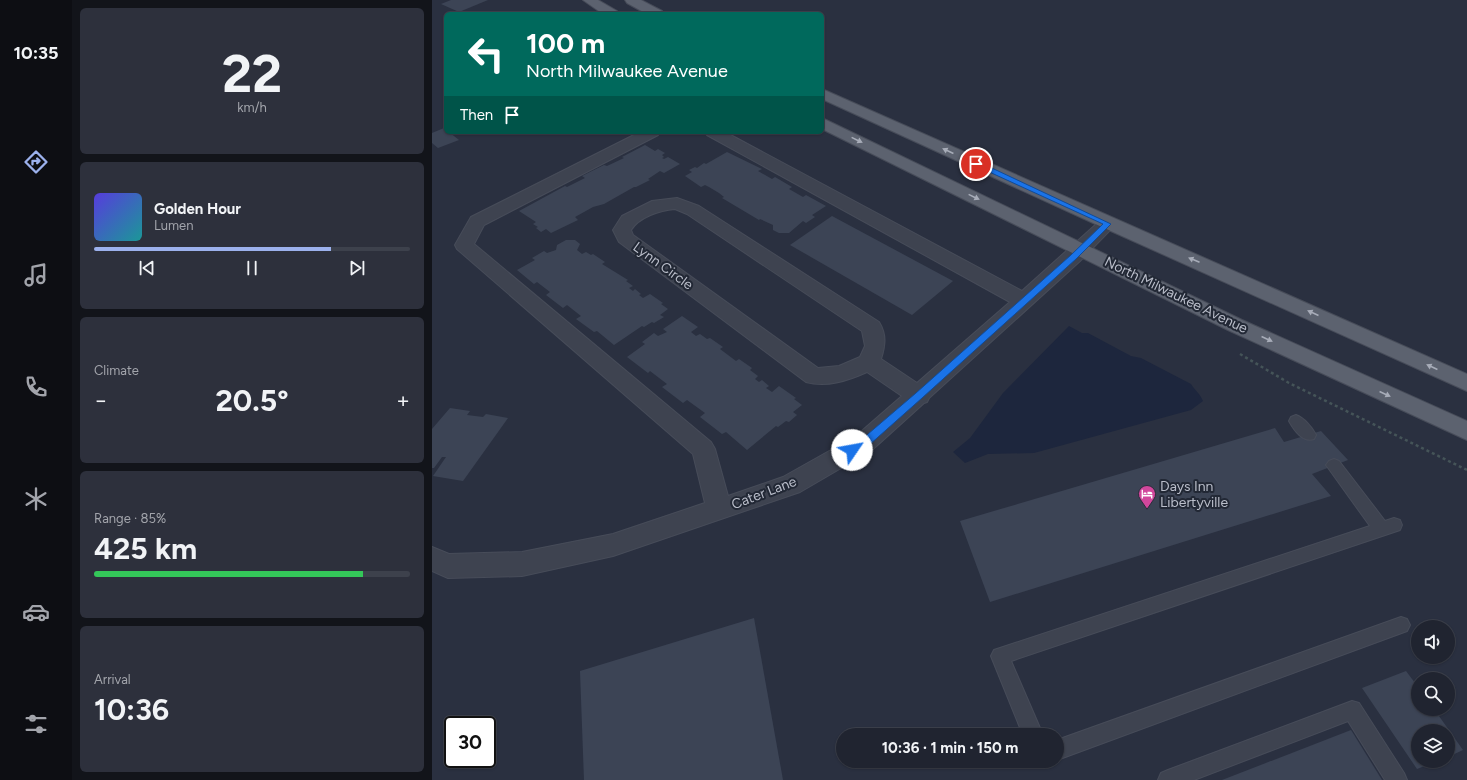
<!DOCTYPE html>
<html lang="en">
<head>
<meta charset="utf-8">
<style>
	:root { --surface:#202430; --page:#2d303c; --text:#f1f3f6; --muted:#a2a4ab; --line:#3d414c; --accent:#9cb1ed }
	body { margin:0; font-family:Figtree,sans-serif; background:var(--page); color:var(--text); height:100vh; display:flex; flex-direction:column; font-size:15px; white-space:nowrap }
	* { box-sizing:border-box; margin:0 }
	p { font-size:13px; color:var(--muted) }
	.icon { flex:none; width:22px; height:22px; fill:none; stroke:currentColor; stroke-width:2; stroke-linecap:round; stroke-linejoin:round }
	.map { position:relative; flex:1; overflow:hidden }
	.panel { display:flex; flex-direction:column; gap:8px; padding:8px; background:#12141a; width:360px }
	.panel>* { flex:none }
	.banner { position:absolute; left:12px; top:12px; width:380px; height:122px; border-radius:6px; box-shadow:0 1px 3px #0004,0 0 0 1px var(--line); background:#00695c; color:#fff; overflow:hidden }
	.tools { position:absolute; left:979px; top:620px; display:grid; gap:8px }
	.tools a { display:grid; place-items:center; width:44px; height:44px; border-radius:50%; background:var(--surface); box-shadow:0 1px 3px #0004,0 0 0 1px var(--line); font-size:20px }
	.speed { position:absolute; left:12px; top:716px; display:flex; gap:8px; font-size:20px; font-weight:700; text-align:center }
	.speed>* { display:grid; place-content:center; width:52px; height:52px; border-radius:50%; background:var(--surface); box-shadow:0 1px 3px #0004,0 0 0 1px var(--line); line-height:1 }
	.speed .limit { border:2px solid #111; border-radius:6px; background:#fff; color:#111 }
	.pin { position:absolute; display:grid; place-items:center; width:34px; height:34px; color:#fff; margin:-17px; border:2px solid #fff; border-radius:50%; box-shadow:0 1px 4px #0007 }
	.me { position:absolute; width:44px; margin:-22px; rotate:57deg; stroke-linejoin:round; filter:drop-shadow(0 0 3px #0008) }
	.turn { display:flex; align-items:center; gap:14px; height:84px; padding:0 16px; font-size:18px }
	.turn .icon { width:52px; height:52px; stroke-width:2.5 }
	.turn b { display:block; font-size:28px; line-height:34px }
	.then { display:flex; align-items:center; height:38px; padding:0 16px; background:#0003; gap:8px; font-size:15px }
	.big { font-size:30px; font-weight:700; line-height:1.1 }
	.panel .card { flex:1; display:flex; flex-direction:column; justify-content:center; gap:6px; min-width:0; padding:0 14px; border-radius:6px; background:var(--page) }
	.panel .dial { align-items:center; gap:0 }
	.dial b { font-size:52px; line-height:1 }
	.song { display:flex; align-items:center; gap:12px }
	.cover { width:48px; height:48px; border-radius:6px; background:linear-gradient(135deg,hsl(250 70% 55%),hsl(180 70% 35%)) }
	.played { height:4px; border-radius:2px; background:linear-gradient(90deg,var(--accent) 75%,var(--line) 75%) }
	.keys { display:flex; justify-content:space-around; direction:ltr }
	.heat { display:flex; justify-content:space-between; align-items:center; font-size:22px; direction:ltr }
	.charge { height:6px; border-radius:3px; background:linear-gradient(90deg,#34c759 85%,var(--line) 0) }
	.trip { position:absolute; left:404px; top:728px; width:228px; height:40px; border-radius:20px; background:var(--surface); box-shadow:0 1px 3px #0004,0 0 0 1px var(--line); font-weight:700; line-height:40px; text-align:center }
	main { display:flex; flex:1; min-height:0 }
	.tabs { display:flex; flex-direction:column; width:72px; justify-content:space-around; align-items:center; background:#0d0e13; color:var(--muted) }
	.tabs .icon { width:28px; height:28px }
	.tabs .on { color:var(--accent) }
	.tabs b { font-size:18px; color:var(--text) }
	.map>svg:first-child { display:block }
	.water { fill:#1d263d }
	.building { fill:#3c4455 }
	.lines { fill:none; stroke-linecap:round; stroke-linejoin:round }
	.lane-casing { stroke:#474c59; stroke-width:2 }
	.street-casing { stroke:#474c59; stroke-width:2 }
	.primary-casing { stroke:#474c59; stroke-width:2 }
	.path { stroke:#455458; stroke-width:2.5; stroke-dasharray:3 3; stroke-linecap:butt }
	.lane { fill:#3e4350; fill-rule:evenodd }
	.street { fill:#3e4350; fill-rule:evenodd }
	.primary { fill:#5c626f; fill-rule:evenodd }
	.oneway { fill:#a7acb8 }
	.route { fill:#1a73e8; stroke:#114b97 }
	.labels { text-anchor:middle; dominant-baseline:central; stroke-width:4; stroke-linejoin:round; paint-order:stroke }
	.street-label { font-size:14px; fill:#babeca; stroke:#222835 }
	.poi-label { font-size:14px; fill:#babeca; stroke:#222835; text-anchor:start }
</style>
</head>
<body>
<main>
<nav class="tabs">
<b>10:35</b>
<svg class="icon on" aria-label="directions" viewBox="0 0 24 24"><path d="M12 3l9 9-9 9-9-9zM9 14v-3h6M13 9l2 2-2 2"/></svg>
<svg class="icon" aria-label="music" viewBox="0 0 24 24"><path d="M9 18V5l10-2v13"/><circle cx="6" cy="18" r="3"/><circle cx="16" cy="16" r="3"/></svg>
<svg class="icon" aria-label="phone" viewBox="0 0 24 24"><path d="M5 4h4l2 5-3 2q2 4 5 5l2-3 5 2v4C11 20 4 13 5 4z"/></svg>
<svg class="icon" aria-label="climate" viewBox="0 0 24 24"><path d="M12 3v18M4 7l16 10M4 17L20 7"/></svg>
<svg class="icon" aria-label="car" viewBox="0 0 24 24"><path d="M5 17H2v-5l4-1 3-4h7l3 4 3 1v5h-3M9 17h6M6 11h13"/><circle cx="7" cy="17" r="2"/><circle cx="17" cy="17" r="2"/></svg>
<svg class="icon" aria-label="filters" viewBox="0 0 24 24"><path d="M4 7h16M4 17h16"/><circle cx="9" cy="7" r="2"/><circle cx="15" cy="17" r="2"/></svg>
</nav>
<section class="panel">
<div class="card dial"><b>22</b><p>km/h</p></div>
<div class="card">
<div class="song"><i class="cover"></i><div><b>Golden Hour</b><p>Lumen</p></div></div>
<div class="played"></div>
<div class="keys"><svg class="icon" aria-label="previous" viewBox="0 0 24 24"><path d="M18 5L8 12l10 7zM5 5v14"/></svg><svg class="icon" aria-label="pause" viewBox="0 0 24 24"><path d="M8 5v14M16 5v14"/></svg><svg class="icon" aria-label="next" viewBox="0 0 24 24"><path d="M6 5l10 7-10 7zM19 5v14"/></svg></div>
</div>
<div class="card"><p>Climate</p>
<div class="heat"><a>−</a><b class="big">20.5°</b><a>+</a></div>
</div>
<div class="card"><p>Range · 85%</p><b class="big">425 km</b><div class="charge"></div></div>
<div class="card"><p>Arrival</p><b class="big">10:36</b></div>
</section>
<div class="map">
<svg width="1035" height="780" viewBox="0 0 1035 780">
	<rect width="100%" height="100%" fill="#2a3040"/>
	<path class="water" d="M637,326L650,333H656L699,356L709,358L759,384C763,391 767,392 771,401L759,410L602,453L556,454L533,463L521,452L538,438L571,393Z"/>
	<g class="building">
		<polygon points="19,0 56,0 27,12 9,4"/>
		<polygon points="12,128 14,132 17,132 27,140 6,148 0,143 0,133"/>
		<polygon points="213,145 223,151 226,149 233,153 230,155 232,157 230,158 232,159 236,157 248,164 232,173 228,171 216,179 218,180 204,187 202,187 172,204 161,207 143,217 146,220 119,233 114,229 109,232 104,228 106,227 101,224 104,222 87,211 133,186 135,187 153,178 150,176 172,165 175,166 192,158 190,157"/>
		<polygon points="295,152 330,169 326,171 340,179 343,177 360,187 357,189 371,197 374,195 394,206 380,215 383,217 374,223 371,221 357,233 347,233 341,230 341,225 328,219 327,220 290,198 292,197 287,193 277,187 273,185 269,187 253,176 260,172 257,170 263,167 265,168 272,163 274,164"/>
		<polygon points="400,216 521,281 480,315 358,245"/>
		<polygon points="134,240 143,240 148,244 145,250 150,254 154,252 159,255 161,254 173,262 170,264 196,280 194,281 201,286 197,288 201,291 203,289 209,294 207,295 211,298 218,294 231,303 229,304 236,309 228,315 232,317 222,323 220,322 212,327 210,326 182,345 165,331 162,332 144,319 149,316 135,305 131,308 114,295 118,292 105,282 102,284 85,270 103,260 100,258 112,251 115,253 124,250 125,245"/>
		<polygon points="250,316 266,327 259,332 264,336 268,334 275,339 278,338 291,347 288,349 304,361 307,359 320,368 318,370 326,376 323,379 327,382 330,380 337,386 334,388 340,392 347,386 364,398 362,399 370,405 361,412 365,415 357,422 354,421 346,427 344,426 315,450 294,432 290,434 268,417 273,413 255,400 251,403 230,387 235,384 218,371 216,373 195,357 213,344 210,342 222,333 226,336 235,332 231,329"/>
		<polygon points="18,408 38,411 35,415 51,417 54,414 76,418 31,481 1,476 14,457 10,457 2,468 0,468 0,429"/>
		<polygon points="843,428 852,442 889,431 916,460 880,474 899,496 558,602 528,521"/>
		<polygon points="322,618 351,780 152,780 148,671"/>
		<polygon points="974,671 986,687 986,709 1002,709 1031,750 1016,757 1016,731 986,731 986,761 1005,761 985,769 930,688"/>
		<polygon points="919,730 950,780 790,780"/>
	</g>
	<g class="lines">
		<defs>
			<g id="lane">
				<path d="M864,415C872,418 880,427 884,435L882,439C871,443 862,430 857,421L859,417Z"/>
				<polygon points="902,459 907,461 953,521 962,518 968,520 970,525 968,530 579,661 611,735 591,735 559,656 562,650 938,526 897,469 894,465 897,461"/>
				<polygon points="969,617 975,619 978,625 975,631 625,760 625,740"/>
				<polygon points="920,701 927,703 972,773 975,780 953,780 916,721 762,780 726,780 729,773 736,770"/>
			</g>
			<path id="street" d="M208,132H228L226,135L52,225L42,244L279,442L283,449L296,496L351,477L424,436L470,396L435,372C417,380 395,388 374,382L187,242L181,230L190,216L220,201L245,198L267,206L447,322C455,335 453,346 449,359L485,383L578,302L275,135L273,132H293L590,291L670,219L676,217L682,219L685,223L648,261L497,398L495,402L492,403L440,450L368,492L181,556L90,576L16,578L0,571V547L17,554L90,552L181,534L273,503L261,454L25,249L23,245L39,217ZM243,209L255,214L430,331L433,346L428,357L407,366L386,368L201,235L199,230C207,217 228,210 243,209Z"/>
			<g id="primary">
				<polygon points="151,0 166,0 185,11 187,14 171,14"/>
				<polygon points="193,0 209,0 230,11 232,14 215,14 195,3"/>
				<polygon points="390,89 1035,374 1035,391 670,227 390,99"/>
				<polygon points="390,118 810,320 1035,421 1035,440 796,330 390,129"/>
			</g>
		</defs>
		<use href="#lane" class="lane-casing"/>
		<use href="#street" class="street-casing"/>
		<use href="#primary" class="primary-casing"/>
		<polyline class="path" points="808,354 857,383 1035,470"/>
		<use href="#lane" class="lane"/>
		<use href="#street" class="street"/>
		<use href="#primary" class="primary"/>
	</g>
	<defs><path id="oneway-solid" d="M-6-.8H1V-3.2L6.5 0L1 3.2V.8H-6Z"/></defs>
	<g class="oneway">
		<use href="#oneway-solid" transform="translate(425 140) rotate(26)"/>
		<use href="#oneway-solid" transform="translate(516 151) rotate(-155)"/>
		<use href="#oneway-solid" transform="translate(542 197) rotate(26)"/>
		<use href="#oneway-solid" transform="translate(762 260) rotate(-157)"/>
		<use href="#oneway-solid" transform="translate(881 313) rotate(-156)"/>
		<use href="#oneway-solid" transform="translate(835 339) rotate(25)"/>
		<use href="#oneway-solid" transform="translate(1000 367) rotate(-155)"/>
		<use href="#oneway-solid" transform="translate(953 394) rotate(25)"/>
	</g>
	<polygon class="route" points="542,162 547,162 679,224 644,259 490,398 436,446 423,453 416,453 415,450 416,447 429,440 484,393 639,255 671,224 542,165"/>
	<defs>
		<symbol id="hotel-pin" viewBox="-11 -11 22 30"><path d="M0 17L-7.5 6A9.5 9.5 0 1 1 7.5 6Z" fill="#d1479c" stroke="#222835"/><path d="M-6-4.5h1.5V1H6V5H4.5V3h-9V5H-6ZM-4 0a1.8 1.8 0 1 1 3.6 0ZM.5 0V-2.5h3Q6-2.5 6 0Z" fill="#fff"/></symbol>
	</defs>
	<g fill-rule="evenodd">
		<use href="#hotel-pin" x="705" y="484" width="20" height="27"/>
	</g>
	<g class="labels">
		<g class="street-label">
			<text transform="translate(231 266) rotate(36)">Lynn Circle</text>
			<text transform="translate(744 295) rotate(26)">North Milwaukee Avenue</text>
			<text transform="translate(332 493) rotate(-21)">Cater Lane</text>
		</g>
		<g class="poi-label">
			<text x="728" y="486">Days Inn<tspan x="728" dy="16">Libertyville</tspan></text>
		</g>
	</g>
</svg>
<div class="tools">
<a><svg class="icon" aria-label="sound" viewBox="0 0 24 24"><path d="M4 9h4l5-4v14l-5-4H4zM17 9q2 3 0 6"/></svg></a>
<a><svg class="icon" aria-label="search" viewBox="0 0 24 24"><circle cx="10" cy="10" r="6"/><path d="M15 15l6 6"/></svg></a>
<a><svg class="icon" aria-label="layers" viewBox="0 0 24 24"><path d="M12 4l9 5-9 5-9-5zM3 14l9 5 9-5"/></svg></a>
</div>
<div class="speed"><div class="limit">30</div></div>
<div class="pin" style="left:544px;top:164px;background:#d93025"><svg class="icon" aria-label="arrive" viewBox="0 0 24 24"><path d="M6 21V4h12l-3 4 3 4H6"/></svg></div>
<svg class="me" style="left:420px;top:450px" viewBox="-20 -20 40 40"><circle r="19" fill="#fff"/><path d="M0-13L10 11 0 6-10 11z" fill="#1a73e8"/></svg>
<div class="trip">10:36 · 1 min · 150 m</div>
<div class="banner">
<div class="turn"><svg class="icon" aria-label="left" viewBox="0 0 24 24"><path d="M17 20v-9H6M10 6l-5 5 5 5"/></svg><div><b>100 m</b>North Milwaukee Avenue</div></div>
<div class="then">Then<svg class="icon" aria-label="arrive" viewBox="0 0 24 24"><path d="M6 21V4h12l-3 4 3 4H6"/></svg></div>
</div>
</div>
</main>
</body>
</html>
